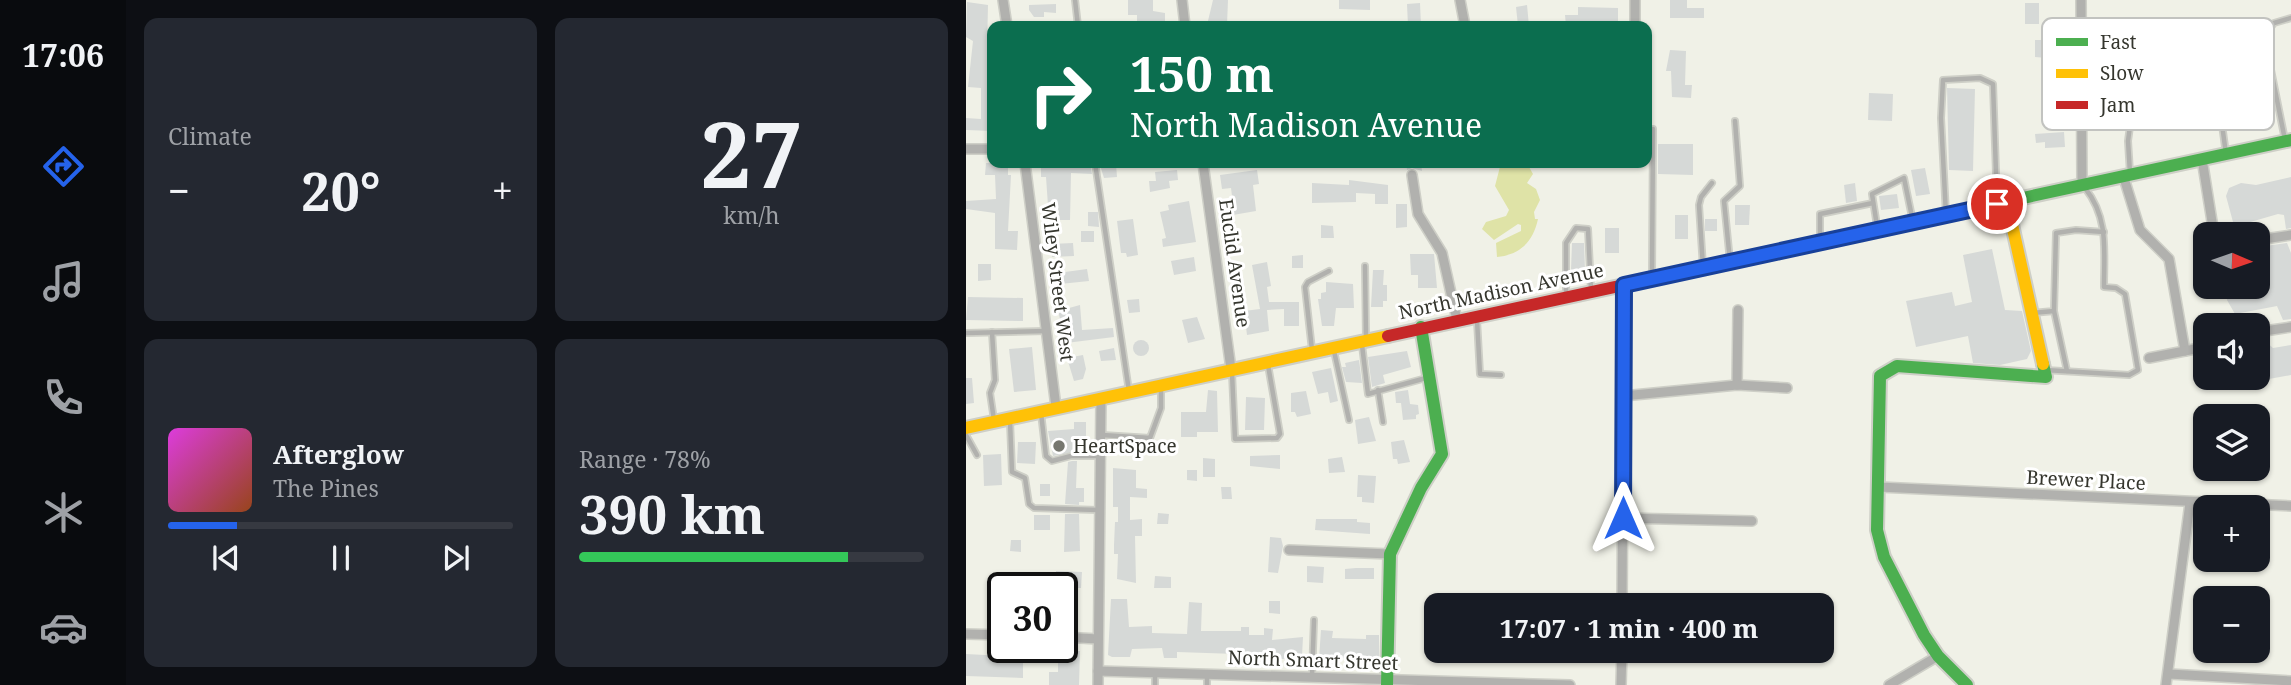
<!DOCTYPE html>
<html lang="en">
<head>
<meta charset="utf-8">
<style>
	:root { --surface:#171b24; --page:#242831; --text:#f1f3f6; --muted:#9ea1a6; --line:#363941; --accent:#2563eb }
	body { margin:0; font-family:"Noto Serif",serif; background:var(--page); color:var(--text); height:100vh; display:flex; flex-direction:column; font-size:26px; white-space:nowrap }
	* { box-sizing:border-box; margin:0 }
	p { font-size:23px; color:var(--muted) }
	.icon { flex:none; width:38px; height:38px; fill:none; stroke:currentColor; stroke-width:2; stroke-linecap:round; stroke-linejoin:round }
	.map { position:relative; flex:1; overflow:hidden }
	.details { display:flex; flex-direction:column; gap:18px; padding:18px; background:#0d0f14; width:840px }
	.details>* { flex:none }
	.hud { position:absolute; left:21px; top:21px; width:665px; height:147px; border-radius:14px; box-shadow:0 2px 5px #0004; background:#0b6e4f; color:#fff; overflow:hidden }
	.needle { width:46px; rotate:92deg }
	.fabs { position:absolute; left:1227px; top:222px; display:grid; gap:14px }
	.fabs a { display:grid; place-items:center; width:77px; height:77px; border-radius:14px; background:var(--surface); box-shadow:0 2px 5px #0004; font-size:35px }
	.speed { position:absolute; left:21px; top:572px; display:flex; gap:14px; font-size:35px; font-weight:700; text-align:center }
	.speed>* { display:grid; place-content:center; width:91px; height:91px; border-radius:50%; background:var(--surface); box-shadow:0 2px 5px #0004; line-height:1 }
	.speed .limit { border:4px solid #111; border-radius:10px; background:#fff; color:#111 }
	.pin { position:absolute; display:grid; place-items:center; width:60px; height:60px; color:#fff; margin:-30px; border:4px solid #fff; border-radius:50%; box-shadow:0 2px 7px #0007 }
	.me { position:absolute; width:77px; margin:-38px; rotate:0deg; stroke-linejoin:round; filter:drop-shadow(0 0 5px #0008) }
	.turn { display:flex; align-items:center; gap:24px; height:147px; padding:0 28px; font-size:32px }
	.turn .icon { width:91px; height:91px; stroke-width:2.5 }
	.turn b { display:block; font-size:49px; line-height:60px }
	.big { font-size:52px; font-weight:700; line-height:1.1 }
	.details .tile { flex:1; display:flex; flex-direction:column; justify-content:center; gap:10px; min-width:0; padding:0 24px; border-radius:14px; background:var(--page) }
	.details .dial { align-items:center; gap:0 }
	.dial b { font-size:91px; line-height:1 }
	.song { display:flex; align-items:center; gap:21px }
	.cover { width:84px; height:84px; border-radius:10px; background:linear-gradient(135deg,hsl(300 70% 55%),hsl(20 70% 35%)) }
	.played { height:7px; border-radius:4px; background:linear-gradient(90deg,var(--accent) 20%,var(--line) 20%) }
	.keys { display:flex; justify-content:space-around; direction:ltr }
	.heat { display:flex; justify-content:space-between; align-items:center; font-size:38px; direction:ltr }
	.charge { height:10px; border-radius:5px; background:linear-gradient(90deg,#34c759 78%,var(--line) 0) }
	.details .tiles { flex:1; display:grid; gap:18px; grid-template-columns:repeat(2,1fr) }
	.trip { position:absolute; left:458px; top:593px; width:410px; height:70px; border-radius:14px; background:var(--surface); box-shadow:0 2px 5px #0004; font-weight:700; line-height:70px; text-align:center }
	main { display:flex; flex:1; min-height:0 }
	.menu { display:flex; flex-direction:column; width:126px; justify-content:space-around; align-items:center; background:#090b0e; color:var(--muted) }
	.menu .icon { width:49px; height:49px }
	.menu .current { color:var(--accent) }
	.menu b { font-size:32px; color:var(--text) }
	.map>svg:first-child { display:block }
	.water { fill:#dfe3a7 }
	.building { fill:#d6d9d7 }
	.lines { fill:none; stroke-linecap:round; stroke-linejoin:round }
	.lane-casing { stroke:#cecfc7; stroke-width:8 }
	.street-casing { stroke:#cecfc7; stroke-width:12 }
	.fast-casing { stroke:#cecfc7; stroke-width:16 }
	.slow-casing { stroke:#cecfc7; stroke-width:16 }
	.jam-casing { stroke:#cecfc7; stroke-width:16 }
	.lane { stroke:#b1b1ae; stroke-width:4.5 }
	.street { stroke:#b1b1ae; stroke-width:9 }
	.fast { stroke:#4caf50; stroke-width:12 }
	.slow { stroke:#ffc107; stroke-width:12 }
	.jam { stroke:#c62828; stroke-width:12 }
	.route-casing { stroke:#184099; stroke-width:18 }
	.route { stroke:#2563eb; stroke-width:12 }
	.poi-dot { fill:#76776f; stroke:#fff; stroke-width:2.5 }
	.labels { text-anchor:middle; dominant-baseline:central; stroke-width:6; stroke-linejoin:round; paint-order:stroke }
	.street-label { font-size:19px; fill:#35362e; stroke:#fff }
	.poi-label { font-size:19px; fill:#35362e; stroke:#fff; text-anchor:start }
	.key { fill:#fff; stroke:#c2c3c0; stroke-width:2 }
	.key-label { font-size:19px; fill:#35362e }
</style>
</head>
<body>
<main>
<nav class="menu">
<b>17:06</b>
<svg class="icon current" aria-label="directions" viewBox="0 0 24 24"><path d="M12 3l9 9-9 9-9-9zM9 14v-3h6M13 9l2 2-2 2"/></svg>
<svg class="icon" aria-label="music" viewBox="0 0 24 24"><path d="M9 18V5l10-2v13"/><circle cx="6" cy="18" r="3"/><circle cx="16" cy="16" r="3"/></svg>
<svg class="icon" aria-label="phone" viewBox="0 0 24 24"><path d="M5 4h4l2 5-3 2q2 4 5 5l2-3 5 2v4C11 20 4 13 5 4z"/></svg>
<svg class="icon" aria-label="climate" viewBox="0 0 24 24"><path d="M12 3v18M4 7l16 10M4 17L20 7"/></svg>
<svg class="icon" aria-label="car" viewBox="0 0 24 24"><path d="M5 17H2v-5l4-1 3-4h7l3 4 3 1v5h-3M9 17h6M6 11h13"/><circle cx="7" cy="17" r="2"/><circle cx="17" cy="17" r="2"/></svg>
</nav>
<section class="details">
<div class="tiles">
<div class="tile"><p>Climate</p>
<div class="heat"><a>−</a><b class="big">20°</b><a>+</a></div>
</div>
<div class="tile dial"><b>27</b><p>km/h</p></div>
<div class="tile">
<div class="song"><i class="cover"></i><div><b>Afterglow</b><p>The Pines</p></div></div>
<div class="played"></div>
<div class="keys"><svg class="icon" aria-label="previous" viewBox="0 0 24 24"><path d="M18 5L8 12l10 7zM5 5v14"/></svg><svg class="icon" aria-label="pause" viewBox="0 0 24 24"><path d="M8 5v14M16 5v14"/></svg><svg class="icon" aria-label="next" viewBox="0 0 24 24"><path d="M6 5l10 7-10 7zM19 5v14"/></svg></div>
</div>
<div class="tile"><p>Range · 78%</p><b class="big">390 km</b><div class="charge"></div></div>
</div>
</section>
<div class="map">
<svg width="1325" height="685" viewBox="0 0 1325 685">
	<rect width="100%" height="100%" fill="#f0f1e7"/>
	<path class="water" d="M535,163H564L563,167L567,174L561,183L570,189L574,200L568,212L569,219H572C567,242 554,255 531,257L530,243L555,231V225L552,224L528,240L516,229L520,222L540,216L543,210L529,186Z"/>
	<g class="building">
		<polygon points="162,0 187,0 187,11 199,13 199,23 171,26 171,15 162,15"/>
		<polygon points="247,0 262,0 261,25 241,25"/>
		<polygon points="373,0 404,0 404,10 373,9"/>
		<polygon points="704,0 721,0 721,8 738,8 738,18 704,18"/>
		<polygon points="1,2 22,5 21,49 26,50 26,131 0,130 0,118 15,119 15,88 2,87 7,41 0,37"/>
		<polygon points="454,3 455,26 442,26 441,4"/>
		<rect x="1059" y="3" width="14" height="21"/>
		<polygon points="90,4 90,13 78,12 78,17 68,17 63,10 63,5"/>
		<polygon points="561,5 563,26 552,26 550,7"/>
		<polygon points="612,7 652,8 652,24 600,26 599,15 612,15"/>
		<polygon points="1069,40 1084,40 1081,58 1069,57"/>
		<polygon points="704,50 720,51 719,85 726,85 725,98 706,97 705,71 700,71"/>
		<polygon points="981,88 1009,89 1007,171 983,170"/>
		<polygon points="903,93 927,94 926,121 902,120"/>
		<polygon points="1098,132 1099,147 1079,148 1079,142 1070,143 1069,134"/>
		<polygon points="692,144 727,144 727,175 692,174"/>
		<polygon points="20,163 42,163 42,175 45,175 42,231 52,231 51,250 29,249 29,213 0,209 0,201 30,199 29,175 19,175"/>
		<polygon points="75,163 124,163 126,174 105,173 104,220 83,220 80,177 75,177"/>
		<polygon points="440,163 455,163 456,171 446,168 441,170"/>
		<polygon points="150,164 151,177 138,178 134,165"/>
		<polygon points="959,168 964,194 950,196 945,170"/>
		<polygon points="211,170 212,180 203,181 204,188 184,192 183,181 190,181 189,172"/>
		<polygon points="291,170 293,184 287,185 290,211 261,216 260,205 267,204 265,188 256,189 254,175"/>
		<polygon points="1325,177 1325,228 1320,229 1318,215 1312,214 1274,225 1267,222 1260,196 1263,188 1275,183 1290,185"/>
		<polygon points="383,180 422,185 422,204 409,204 409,194 390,193 390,202 346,203 346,183 383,185"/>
		<polygon points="889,183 891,201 880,203 878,185"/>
		<polygon points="931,194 933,208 915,210 913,196"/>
		<polygon points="223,201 230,242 197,247 196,239 200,238 194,212 203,210 202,205"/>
		<polygon points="430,204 441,204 441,227 430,228"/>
		<polygon points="769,205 784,205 783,225 769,225"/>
		<polygon points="122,212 132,212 133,227 122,226"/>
		<rect x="709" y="215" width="13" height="24"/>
		<polygon points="167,219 172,255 161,257 160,253 155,253 151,221"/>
		<rect x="739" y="219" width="12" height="12"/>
		<polygon points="355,225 367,226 368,238 355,238"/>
		<rect x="639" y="228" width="14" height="25"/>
		<rect x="115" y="231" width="13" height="11"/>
		<polygon points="107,243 108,256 86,257 85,244"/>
		<polygon points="606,243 618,243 619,270 605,270"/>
		<polygon points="1321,243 1325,253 1325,319 1317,320 1311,306 1269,314 1261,300 1260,287 1292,287 1292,247"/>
		<polygon points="1026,249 1039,310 1056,311 1065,351 1061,359 1034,365 1007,363 1002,336 950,347 940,301 986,292 989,306 1006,302 997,255"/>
		<polygon points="444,254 468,254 471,288 452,288 452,275 445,275"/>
		<polygon points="337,255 337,268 326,268 326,256"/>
		<polygon points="228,257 230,271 208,275 205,261"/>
		<polygon points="301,262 305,286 301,287 303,302 333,302 333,326 318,326 318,309 301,310 303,331 281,335 278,311 294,309 286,265"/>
		<polygon points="12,264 25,264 25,280 12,281"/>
		<polygon points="121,269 123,281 94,284 92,273"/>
		<polygon points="407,270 418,270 417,285 421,285 421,301 417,301 417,307 405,307"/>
		<polygon points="360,282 387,284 388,308 370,308 368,326 356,326 352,299 355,299 355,293 360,292"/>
		<polygon points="2,297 57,298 57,321 0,320"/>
		<polygon points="173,299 174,312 163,313 161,300"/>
		<polygon points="114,305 116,330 147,328 148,337 100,343 92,311"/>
		<polygon points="231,317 239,339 222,343 216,320"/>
		<circle cx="175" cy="348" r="8"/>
		<polygon points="1299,341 1307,348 1325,345 1325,375 1292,381 1292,343"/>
		<polygon points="66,347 70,390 48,392 43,349"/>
		<polygon points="148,348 150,360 135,361 133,351"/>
		<polygon points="441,351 445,367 417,375 419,383 406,387 402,357"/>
		<polygon points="117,355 120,369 117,379 108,381 101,358"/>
		<polygon points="393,360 396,383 380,382 376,367 380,367 379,363"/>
		<polygon points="365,368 372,401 364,403 362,392 352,394 346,372"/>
		<polygon points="0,378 6,378 8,403 0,404"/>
		<polygon points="242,390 251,391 252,432 231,432 231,437 215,437 215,412 240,412"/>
		<polygon points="442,390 444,404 452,405 453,414 450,415 450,419 437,420 435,403 430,403 429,392"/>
		<polygon points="340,391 345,414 331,417 329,412 325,412 325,393"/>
		<polygon points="280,397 299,398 298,430 279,430"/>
		<polygon points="403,417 410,441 392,444 389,420"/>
		<polygon points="108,422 120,422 120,450 87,456 82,431 108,429"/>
		<polygon points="438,440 444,462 432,464 431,459 427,459 425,442"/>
		<polygon points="52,442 70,442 69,464 51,463"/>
		<polygon points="35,454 36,485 18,486 17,455"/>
		<polygon points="314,455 314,469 284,466 284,456"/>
		<polygon points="376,457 379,472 363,473 362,459"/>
		<polygon points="237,458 249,459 249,477 237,477"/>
		<polygon points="106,461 111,461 110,488 118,488 118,502 113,502 113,505 99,504 102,462"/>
		<polygon points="147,468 170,470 170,488 181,489 181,498 164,497 164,520 176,519 176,536 169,536 170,583 151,579 152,554 148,554 148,545 149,522 152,522 152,507 147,507"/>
		<polygon points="221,470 231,470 231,481 221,480"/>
		<polygon points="392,475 410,476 408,503 396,502 396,497 391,497"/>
		<rect x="74" y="484" width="10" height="12"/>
		<polygon points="255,487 265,487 266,499 256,499"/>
		<polygon points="192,513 203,514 202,524 191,524"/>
		<polygon points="99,514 113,514 114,551 98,552"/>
		<rect x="68" y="515" width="16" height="15"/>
		<polygon points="350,519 391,519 391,522 404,523 404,534 349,530"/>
		<polygon points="304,537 315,538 317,546 312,573 302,572"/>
		<polygon points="45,540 55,540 55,552 44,551"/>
		<polygon points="341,566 358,567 357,583 341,582"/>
		<polygon points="390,568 408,568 408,579 379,579 379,569"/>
		<polygon points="90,571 116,572 115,588 95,588 95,582 89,582"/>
		<polygon points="189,576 205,577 205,588 188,588"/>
		<polygon points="145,599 161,599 163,627 186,626 186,633 221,634 223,602 236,603 235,631 275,631 275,627 283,627 283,635 298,635 298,628 307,629 306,640 337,637 336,656 334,659 311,659 300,658 300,655 211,652 211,658 198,658 196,648 166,649 164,657 146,657 142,655"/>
		<polygon points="303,601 314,601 314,614 303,613"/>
		<polygon points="355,630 367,631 366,638 400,639 400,635 413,635 413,657 353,659"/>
		<polygon points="92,649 114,651 113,685 83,685 83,672 92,672"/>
		<polygon points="0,654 57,657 57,678 0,676"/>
	</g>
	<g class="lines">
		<defs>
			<g id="lane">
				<polyline points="109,0 112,26"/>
				<polyline points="1254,67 1254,110 1260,154"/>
				<polyline points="1319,140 1303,60 1303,30 1308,23 1325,18"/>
				<polyline points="129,163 163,391"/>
				<polyline points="1164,173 1162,141 1169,89"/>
				<polyline points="980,215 975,118 977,80 1014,78 1027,84 1031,203"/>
				<polyline points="911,226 906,194 938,178 947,222"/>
				<polyline points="854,242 854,214 907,203"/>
				<polyline points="764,261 758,201 774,186 769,121"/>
				<polyline points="399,266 400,339"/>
				<polyline points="737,267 733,205 735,197 746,183"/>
				<polyline points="686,278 687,129"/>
				<polyline points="600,296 600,243 610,228 622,229 625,290"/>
				<polyline points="1088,311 1101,371"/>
				<polyline points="1066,313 1088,311 1090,233 1110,230 1138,232"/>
				<polyline points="511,320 514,374 535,375"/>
				<polyline points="26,332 29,380 24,393 28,420"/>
				<polyline points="0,333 80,331"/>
				<polyline points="396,345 402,394 460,378"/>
				<polyline points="346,350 339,287 342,282 363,271"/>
				<polyline points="368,351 383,420"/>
				<path d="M1079,370L1163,375L1172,370L1159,294L1150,288L1138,287C1138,251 1143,218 1119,188"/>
				<polyline points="266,373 269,439 311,438 314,434 302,365"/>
				<polyline points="412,390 417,422"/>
				<polyline points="75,413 80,456 86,461 105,456 133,456"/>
				<polyline points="44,421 46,472 59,478 63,504 68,508 132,510"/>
				<polyline points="0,435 11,455"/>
				<polyline points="136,435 184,438 195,408 195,389"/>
				<polyline points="346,676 348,620"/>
				<polyline points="189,685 189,674"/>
				<polyline points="241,685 241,675"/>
			</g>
			<g id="street">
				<polyline points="37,0 41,26"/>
				<polyline points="216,0 219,26"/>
				<polyline points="494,0 499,26"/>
				<polyline points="1115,0 1116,184"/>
				<polyline points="669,26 669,0"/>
				<polyline points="0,149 26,149"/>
				<polyline points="1236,159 1248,234"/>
				<polyline points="59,163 90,407"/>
				<polyline points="237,163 265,369"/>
				<polyline points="446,175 452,214 476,253 491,320"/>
				<polyline points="1157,175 1174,230 1203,259 1219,351"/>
				<polyline points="1292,240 1325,235"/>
				<polyline points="1292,332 1325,327"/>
				<polyline points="1183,358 1239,347"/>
				<polyline points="771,385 772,310"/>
				<polyline points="657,396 771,385 821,388"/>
				<polyline points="913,487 1325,506"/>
				<polyline points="657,518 786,521"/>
				<polyline points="323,550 424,554"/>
				<polyline points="656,606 658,285"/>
				<polyline points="0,634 37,635"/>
				<polyline points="96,637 132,639"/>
				<polyline points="132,671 604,685"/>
				<polyline points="1203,674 1325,681"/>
				<polyline points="132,685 135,398"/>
				<polyline points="655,685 656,651"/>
				<polyline points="923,685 972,656"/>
				<polyline points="1200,685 1224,503"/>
			</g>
			<g id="fast">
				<polyline points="1015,207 1325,140"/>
				<polyline points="421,685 424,554 455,488 476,454 455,327"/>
				<polyline points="1001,685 972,656 958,635 918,557 911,530 914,376 931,366 1080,377 1077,364"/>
			</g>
			<g id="slow">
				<polyline points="1041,202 1077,364"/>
				<polyline points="732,269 1015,207"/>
				<polyline points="0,428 422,336"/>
			</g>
			<polyline id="jam" points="422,336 732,269"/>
		</defs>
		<use href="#lane" class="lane-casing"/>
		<use href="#street" class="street-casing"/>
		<use href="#fast" class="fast-casing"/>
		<use href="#slow" class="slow-casing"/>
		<use href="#jam" class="jam-casing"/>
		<use href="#lane" class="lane"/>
		<use href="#street" class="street"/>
		<use href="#fast" class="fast"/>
		<use href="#slow" class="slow"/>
		<use href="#jam" class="jam"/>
	</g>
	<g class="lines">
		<defs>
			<polyline id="route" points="657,518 658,285 1031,204"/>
		</defs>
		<use href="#route" class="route-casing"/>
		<use href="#route" class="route"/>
	</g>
	<circle class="poi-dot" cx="93" cy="446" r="7"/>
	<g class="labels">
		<g class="street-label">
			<text transform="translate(269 263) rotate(82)">Euclid Avenue</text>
			<text transform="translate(92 282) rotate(83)">Wiley Street West</text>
			<text transform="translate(535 291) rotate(-12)">North Madison Avenue</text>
			<text transform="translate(1120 480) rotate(3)">Brewer Place</text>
			<text transform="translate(347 660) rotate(2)">North Smart Street</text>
		</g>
		<g class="poi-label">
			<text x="107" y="446">HeartSpace</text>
		</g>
	</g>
	<rect x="1076" y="18" width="232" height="112" rx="10" class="key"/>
	<rect x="1090" y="38" width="32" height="8" fill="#4caf50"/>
	<rect x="1090" y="69" width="32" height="9" fill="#ffc107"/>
	<rect x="1090" y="101" width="32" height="8" fill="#c62828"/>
	<g class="key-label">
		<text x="1134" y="49">Fast</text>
		<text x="1134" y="80">Slow</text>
		<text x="1134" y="112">Jam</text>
	</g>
</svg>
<div class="fabs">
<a><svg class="needle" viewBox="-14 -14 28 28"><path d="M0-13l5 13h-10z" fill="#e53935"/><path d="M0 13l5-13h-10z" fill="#9ea1a6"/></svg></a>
<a><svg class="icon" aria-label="sound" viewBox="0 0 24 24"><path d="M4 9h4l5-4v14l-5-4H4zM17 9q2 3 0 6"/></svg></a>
<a><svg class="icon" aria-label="layers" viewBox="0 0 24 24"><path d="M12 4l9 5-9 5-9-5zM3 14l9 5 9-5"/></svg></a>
<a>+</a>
<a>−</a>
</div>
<div class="speed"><div class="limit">30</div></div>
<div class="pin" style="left:1031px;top:204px;background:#d93025"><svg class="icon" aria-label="arrive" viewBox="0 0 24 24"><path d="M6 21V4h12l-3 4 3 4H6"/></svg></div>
<svg class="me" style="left:657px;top:518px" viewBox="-20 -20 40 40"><path d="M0-17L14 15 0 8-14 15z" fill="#2563eb" stroke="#fff" stroke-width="4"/></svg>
<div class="trip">17:07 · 1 min · 400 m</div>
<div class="hud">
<div class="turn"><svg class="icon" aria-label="right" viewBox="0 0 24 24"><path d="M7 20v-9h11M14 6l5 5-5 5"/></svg><div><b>150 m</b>North Madison Avenue</div></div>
</div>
</div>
</main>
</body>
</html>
